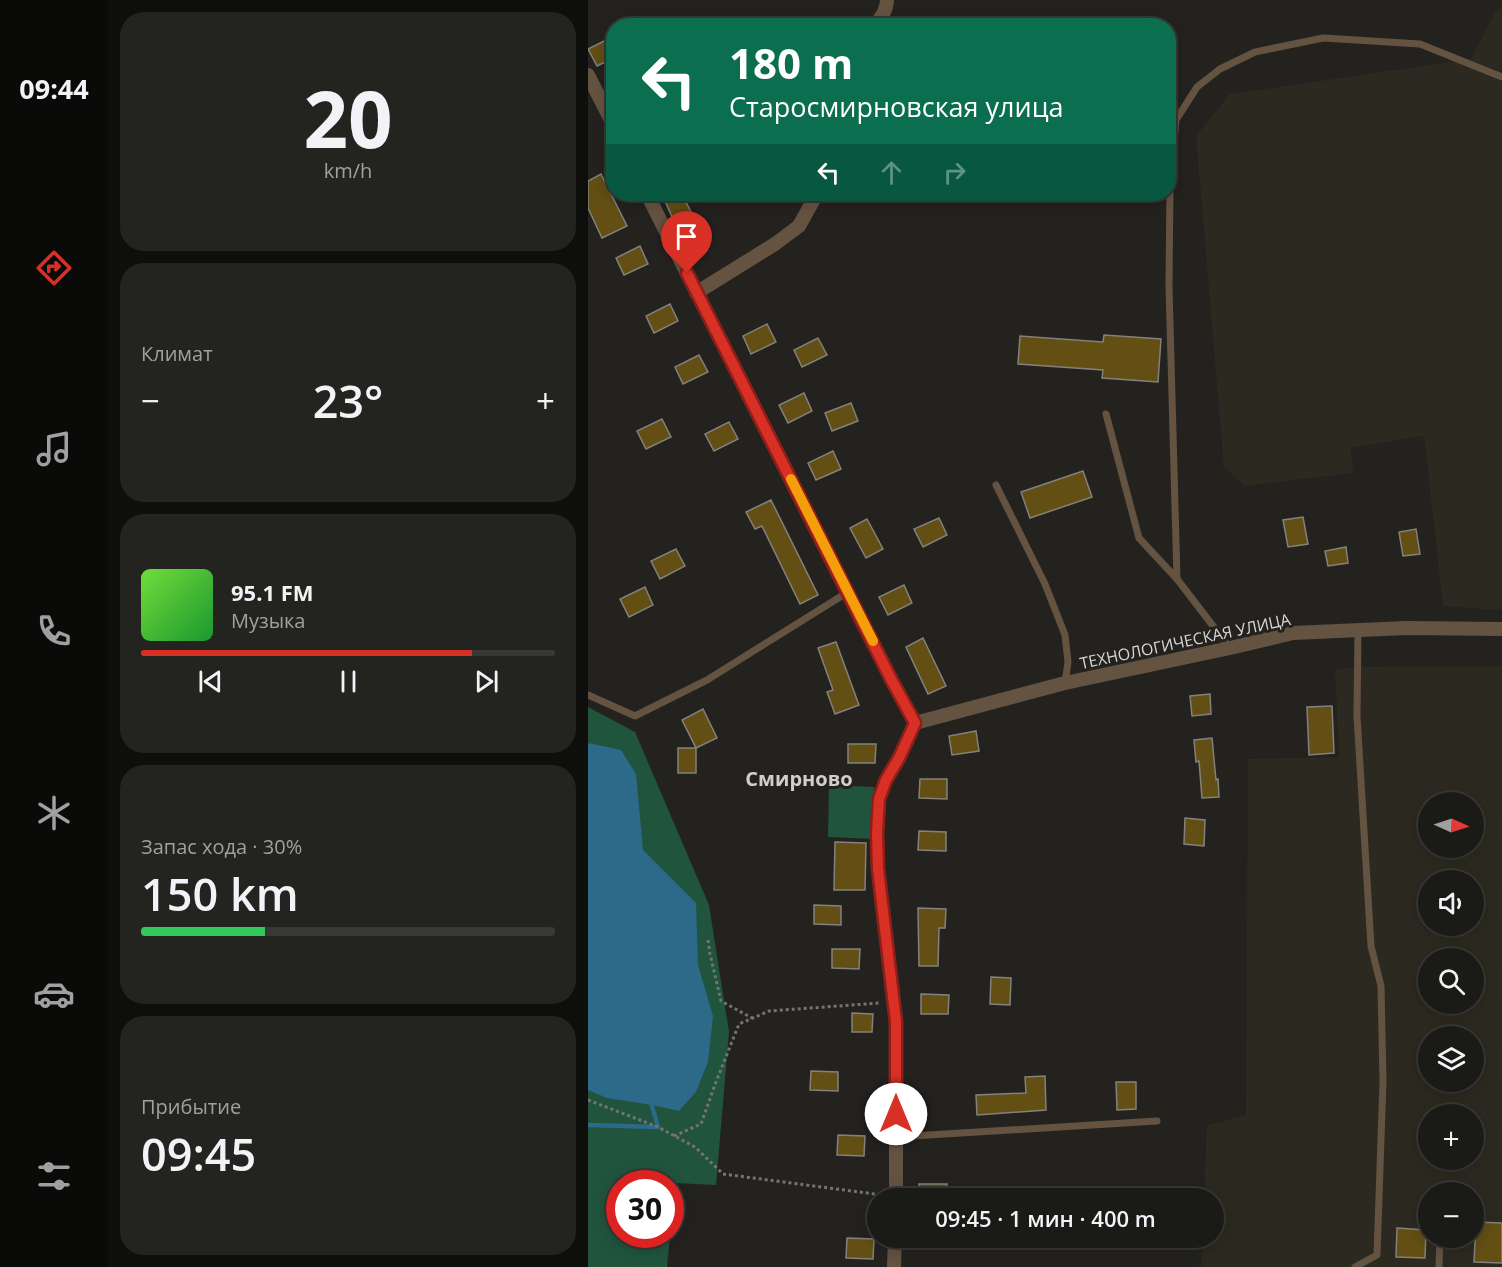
<!DOCTYPE html>
<html lang="ru">
<head>
<meta charset="utf-8">
<style>
	:root { --surface:#1a1a17; --page:#232320; --text:#f1f3f6; --muted:#9fa1a1; --line:#383836; --accent:#d93025 }
	body { margin:0; font-family:"Open Sans",sans-serif; background:var(--page); color:var(--text); height:100vh; display:flex; flex-direction:column; font-size:22px; white-space:nowrap }
	* { box-sizing:border-box; margin:0 }
	p { font-size:20px; color:var(--muted) }
	.icon { flex:none; width:33px; height:33px; fill:none; stroke:currentColor; stroke-width:2; stroke-linecap:round; stroke-linejoin:round }
	.map { position:relative; flex:1; overflow:hidden }
	.details { display:flex; flex-direction:column; gap:12px; padding:12px; background:#0e0e0d; width:480px }
	.details>* { flex:none }
	.top-card { position:absolute; left:18px; top:18px; width:570px; height:183px; border-radius:24px; box-shadow:0 3px 15px #0003,0 0 0 2px var(--line); background:#0b6e4f; color:#fff; overflow:hidden }
	.needle { width:39px; rotate:93deg }
	.controls { position:absolute; left:830px; top:792px; display:grid; gap:12px }
	.controls a { display:grid; place-items:center; width:66px; height:66px; border-radius:50%; background:var(--surface); box-shadow:0 3px 15px #0003,0 0 0 2px var(--line); font-size:30px }
	.speed { position:absolute; left:18px; top:1170px; display:flex; gap:12px; font-size:30px; font-weight:700; text-align:center }
	.speed>* { display:grid; place-content:center; width:78px; height:78px; border-radius:50%; background:var(--surface); box-shadow:0 3px 15px #0003,0 0 0 2px var(--line); line-height:1 }
	.speed .limit { border:9px solid #d22; background:#fff; color:#111 }
	.pin { position:absolute; display:grid; place-items:center; width:51px; height:51px; color:#fff; margin:-62px -26px; border-radius:50% 50% 50% 0; rotate:-45deg; box-shadow:0 0 6px #0007 }
	.pin .icon { rotate:45deg }
	.me { position:absolute; width:66px; margin:-33px; rotate:0deg; stroke-linejoin:round; filter:drop-shadow(0 0 4px #0008) }
	.turn { display:flex; align-items:center; gap:21px; height:126px; padding:0 24px; font-size:27px }
	.turn .icon { width:78px; height:78px; stroke-width:2.5 }
	.turn b { display:block; font-size:42px; line-height:51px }
	.lanes { display:flex; align-items:center; height:57px; padding:0 24px; background:#0003; justify-content:center; gap:30px; direction:ltr }
	.lanes .off { opacity:.35 }
	.big { font-size:45px; font-weight:600; line-height:1.1 }
	.details .tile { flex:1; display:flex; flex-direction:column; justify-content:center; gap:9px; min-width:0; padding:0 21px; border-radius:24px; background:var(--page) }
	.details .dial { align-items:center; gap:0 }
	.dial b { font-size:78px; line-height:1 }
	.song { display:flex; align-items:center; gap:18px }
	.cover { width:72px; height:72px; border-radius:9px; background:linear-gradient(135deg,hsl(100 70% 55%),hsl(130 70% 35%)) }
	.played { height:6px; border-radius:3px; background:linear-gradient(90deg,var(--accent) 80%,var(--line) 80%) }
	.keys { display:flex; justify-content:space-around; direction:ltr }
	.heat { display:flex; justify-content:space-between; align-items:center; font-size:33px; direction:ltr }
	.charge { height:9px; border-radius:4px; background:linear-gradient(90deg,#34c759 30%,var(--line) 0) }
	.trip { position:absolute; left:279px; top:1188px; width:357px; height:60px; border-radius:30px; background:var(--surface); box-shadow:0 3px 15px #0003,0 0 0 2px var(--line); font-weight:600; line-height:60px; text-align:center }
	main { display:flex; flex:1; min-height:0 }
	.tabs { display:flex; flex-direction:column; width:108px; justify-content:space-around; align-items:center; background:#0a0a09; color:var(--muted) }
	.tabs .icon { width:42px; height:42px }
	.tabs .on { color:var(--accent) }
	.tabs b { font-size:27px; color:var(--text) }
	.map>svg:first-child { display:block }
	.built { fill:#2c2920; fill-rule:evenodd }
	.green { fill:#20543d }
	.water { fill:#2d6989 }
	.lines { fill:none; stroke-linecap:round; stroke-linejoin:round }
	.stream { stroke:#2d6989; stroke-width:4.5 }
	.building { fill:#634f13; stroke:#83817e; stroke-width:1.5 }
	.path { stroke:#757471; stroke-width:3; stroke-dasharray:3 3; stroke-linecap:butt }
	.service { stroke:#655342; stroke-width:7 }
	.minor { stroke:#655342; stroke-width:14 }
	.route-casing { stroke:#8d1f18; stroke-width:15 }
	.route { stroke:#d93025; stroke-width:10 }
	.slow { stroke:#f59e0b; stroke-width:10 }
	.labels { text-anchor:middle; dominant-baseline:central; stroke-width:6; stroke-linejoin:round; paint-order:stroke }
	.street-label { font-size:16px; fill:#d8d7d5; stroke:#23221f }
	.quarter-label { font-size:20px; font-weight:bold; fill:#d0cfcb; stroke:#23221f }
</style>
</head>
<body>
<main>
<nav class="tabs">
<b>09:44</b>
<svg class="icon on" aria-label="directions" viewBox="0 0 24 24"><path d="M12 3l9 9-9 9-9-9zM9 14v-3h6M13 9l2 2-2 2"/></svg>
<svg class="icon" aria-label="music" viewBox="0 0 24 24"><path d="M9 18V5l10-2v13"/><circle cx="6" cy="18" r="3"/><circle cx="16" cy="16" r="3"/></svg>
<svg class="icon" aria-label="phone" viewBox="0 0 24 24"><path d="M5 4h4l2 5-3 2q2 4 5 5l2-3 5 2v4C11 20 4 13 5 4z"/></svg>
<svg class="icon" aria-label="climate" viewBox="0 0 24 24"><path d="M12 3v18M4 7l16 10M4 17L20 7"/></svg>
<svg class="icon" aria-label="car" viewBox="0 0 24 24"><path d="M5 17H2v-5l4-1 3-4h7l3 4 3 1v5h-3M9 17h6M6 11h13"/><circle cx="7" cy="17" r="2"/><circle cx="17" cy="17" r="2"/></svg>
<svg class="icon" aria-label="filters" viewBox="0 0 24 24"><path d="M4 7h16M4 17h16"/><circle cx="9" cy="7" r="2"/><circle cx="15" cy="17" r="2"/></svg>
</nav>
<section class="details">
<div class="tile dial"><b>20</b><p>km/h</p></div>
<div class="tile"><p>Климат</p>
<div class="heat"><a>−</a><b class="big">23°</b><a>+</a></div>
</div>
<div class="tile">
<div class="song"><i class="cover"></i><div><b>95.1 FM</b><p>Музыка</p></div></div>
<div class="played"></div>
<div class="keys"><svg class="icon" aria-label="previous" viewBox="0 0 24 24"><path d="M18 5L8 12l10 7zM5 5v14"/></svg><svg class="icon" aria-label="pause" viewBox="0 0 24 24"><path d="M8 5v14M16 5v14"/></svg><svg class="icon" aria-label="next" viewBox="0 0 24 24"><path d="M6 5l10 7-10 7zM19 5v14"/></svg></div>
</div>
<div class="tile"><p>Запас хода · 30%</p><b class="big">150 km</b><div class="charge"></div></div>
<div class="tile"><p>Прибытие</p><b class="big">09:45</b></div>
</section>
<div class="map">
<svg width="914" height="1267" viewBox="0 0 914 1267">
	<rect width="100%" height="100%" fill="#23221f"/>
	<g class="built">
		<polygon points="914,5 914,610 855,606 836,436 763,448 765,473 656,486 636,467 608,136 642,94 883,59 908,11"/>
		<path d="M914,666V1267H613L614,1238H626V1198H616L619,1125L658,1115L660,759L751,757L747,669L777,667ZM840,802H885V848H840ZM840,880H885V926H840ZM840,958H885V1004H840ZM840,1036H885V1082H840ZM840,1114H885V1160H840ZM840,1192H885V1238H840Z"/>
	</g>
	<g class="green">
		<polygon points="0,707 47,732 121,905 141,1032 128,1185 86,1183 83,1224 82,1184 32,1184 32,1234 82,1235 79,1267 0,1267"/>
		<polygon points="241,785 286,787 285,839 240,837"/>
	</g>
	<polygon class="water" points="0,743 33,750 48,774 55,850 108,903 110,965 125,1016 120,1062 108,1092 91,1111 64,1105 19,1098 0,1090"/>
	<g class="lines">
		<polyline class="stream" points="0,1125 70,1127 62,1099"/>
	</g>
	<g class="building">
		<polygon points="26,36 26,58 9,66 0,49"/>
		<polygon points="13,174 39,226 14,238 0,208 0,181"/>
		<polygon points="93,194 94,194 106,218 88,226 77,201"/>
		<polygon points="52,246 60,264 36,275 28,258"/>
		<polygon points="82,304 90,321 66,333 58,316"/>
		<polygon points="179,324 188,342 163,354 155,336"/>
		<polygon points="516,335 573,339 570,382 514,378 515,370 430,364 432,336 515,342"/>
		<polygon points="230,338 239,355 214,367 206,350"/>
		<polygon points="111,355 120,372 95,384 87,367"/>
		<polygon points="216,393 224,411 200,423 191,405"/>
		<polygon points="263,403 270,421 244,431 237,413"/>
		<polygon points="74,419 83,437 58,449 49,431"/>
		<polygon points="141,422 150,439 126,451 117,434"/>
		<polygon points="245,451 253,469 228,480 220,463"/>
		<polygon points="495,471 504,497 442,518 433,492"/>
		<polygon points="183,500 230,595 212,604 174,526 167,529 158,512"/>
		<polygon points="715,517 720,544 700,547 695,520"/>
		<polygon points="351,518 359,535 335,547 326,529"/>
		<polygon points="279,519 295,549 278,558 262,528"/>
		<polygon points="828,529 832,554 815,556 811,532"/>
		<polygon points="758,547 760,563 740,566 737,551"/>
		<polygon points="88,549 97,566 72,579 63,561"/>
		<polygon points="316,585 324,603 300,615 291,597"/>
		<polygon points="57,587 65,605 41,617 32,599"/>
		<polygon points="335,638 358,686 340,694 318,647"/>
		<polygon points="248,642 271,705 247,714 239,692 245,690 230,648"/>
		<polygon points="622,694 623,714 604,716 602,696"/>
		<polygon points="744,706 746,753 721,755 719,707"/>
		<polygon points="115,709 129,738 108,748 94,720"/>
		<polygon points="388,731 391,751 364,755 361,736"/>
		<polygon points="624,738 628,780 630,779 631,797 614,798 611,761 608,762 606,740"/>
		<polygon points="260,744 288,744 287,763 260,763"/>
		<rect x="90" y="748" width="18" height="25"/>
		<polygon points="332,779 359,779 359,799 331,798"/>
		<polygon points="597,818 617,820 616,846 596,844"/>
		<polygon points="331,831 358,832 358,851 330,850"/>
		<polygon points="247,842 278,843 277,890 246,890"/>
		<polygon points="226,905 253,906 253,925 226,924"/>
		<polygon points="330,908 358,909 357,928 351,928 350,966 331,966"/>
		<polygon points="244,949 272,949 271,969 244,968"/>
		<polygon points="403,977 423,978 422,1005 402,1004"/>
		<polygon points="333,994 361,995 360,1014 333,1014"/>
		<polygon points="264,1013 285,1014 284,1032 264,1032"/>
		<polygon points="223,1071 250,1072 250,1091 222,1090"/>
		<polygon points="457,1076 458,1110 389,1115 388,1095 438,1093 437,1077"/>
		<polygon points="528,1082 548,1082 548,1109 529,1110"/>
		<polygon points="250,1135 277,1136 276,1156 249,1155"/>
		<polygon points="331,1184 359,1184 358,1198 331,1198"/>
		<polygon points="888,1222 914,1223 914,1263 886,1262"/>
		<polygon points="809,1228 838,1230 837,1258 808,1257"/>
		<polygon points="259,1238 286,1239 285,1259 258,1258"/>
	</g>
	<g class="lines">
		<g class="path">
			<polyline points="120,940 122,954 133,1001 164,1018"/>
			<polyline points="0,1100 70,1127 107,1147 135,1174 294,1195"/>
			<polyline points="86,1136 113,1124 128,1082 151,1024 181,1011 292,1003"/>
		</g>
		<g class="service">
			<polyline points="518,414 551,538 589,579"/>
			<polyline points="408,485 457,584 477,635 480,662 477,683"/>
			<polyline points="642,648 589,579 581,287 582,184 588,120 609,87 632,69 667,52 735,38 832,44 914,77"/>
			<polyline points="0,695 47,716 119,680 260,592"/>
			<polyline points="308,1137 569,1121"/>
			<polyline points="767,1267 789,1255 795,1081 793,986 783,946 769,716 770,630"/>
			<polyline points="851,1267 852,1238"/>
		</g>
		<g class="minor">
			<path d="M285,26C293,20 299,9 299,0"/>
			<polyline points="0,75 26,126"/>
			<polyline points="59,194 303,679 327,723 311,758 298,780 291,799 289,833 290,869 308,1022 308,1198"/>
			<polyline points="108,293 187,244 211,226 226,199 227,194"/>
			<polyline points="327,723 477,683 642,648 705,633 818,628 914,629"/>
			<polyline points="306,1267 307,1238"/>
		</g>
	</g>
	<g class="lines">
		<defs>
			<polyline id="route" points="99,273 303,679 327,723 311,758 298,780 291,799 289,833 290,869 308,1022 308,1114"/>
		</defs>
		<use href="#route" class="route-casing"/>
		<use href="#route" class="route"/>
		<polyline class="slow" points="203,479 285,641"/>
	</g>
	<g class="labels">
		<g class="street-label">
			<text transform="translate(597 641) rotate(-12)">ТЕХНОЛОГИЧЕСКАЯ УЛИЦА</text>
		</g>
		<g class="quarter-label">
			<text x="211" y="778">Смирново</text>
		</g>
	</g>
</svg>
<div class="controls">
<a><svg class="needle" viewBox="-14 -14 28 28"><path d="M0-13l5 13h-10z" fill="#e53935"/><path d="M0 13l5-13h-10z" fill="#9fa1a1"/></svg></a>
<a><svg class="icon" aria-label="sound" viewBox="0 0 24 24"><path d="M4 9h4l5-4v14l-5-4H4zM17 9q2 3 0 6"/></svg></a>
<a><svg class="icon" aria-label="search" viewBox="0 0 24 24"><circle cx="10" cy="10" r="6"/><path d="M15 15l6 6"/></svg></a>
<a><svg class="icon" aria-label="layers" viewBox="0 0 24 24"><path d="M12 4l9 5-9 5-9-5zM3 14l9 5 9-5"/></svg></a>
<a>+</a>
<a>−</a>
</div>
<div class="speed"><div class="limit">30</div></div>
<div class="pin" style="left:99px;top:273px;background:#d93025"><svg class="icon" aria-label="arrive" viewBox="0 0 24 24"><path d="M6 21V4h12l-3 4 3 4H6"/></svg></div>
<svg class="me" style="left:308px;top:1114px" viewBox="-20 -20 40 40"><circle r="19" fill="#fff"/><path d="M0-13L10 11 0 6-10 11z" fill="#d93025"/></svg>
<div class="trip">09:45 · 1 мин · 400 m</div>
<div class="top-card">
<div class="turn"><svg class="icon" aria-label="left" viewBox="0 0 24 24"><path d="M17 20v-9H6M10 6l-5 5 5 5"/></svg><div><b>180 m</b>Старосмирновская улица</div></div>
<div class="lanes"><svg class="icon" aria-label="left" viewBox="0 0 24 24"><path d="M17 20v-9H6M10 6l-5 5 5 5"/></svg><svg class="icon off" aria-label="ahead" viewBox="0 0 24 24"><path d="M12 20V5M6 11l6-6 6 6"/></svg><svg class="icon off" aria-label="right" viewBox="0 0 24 24"><path d="M7 20v-9h11M14 6l5 5-5 5"/></svg></div>
</div>
</div>
</main>
</body>
</html>
